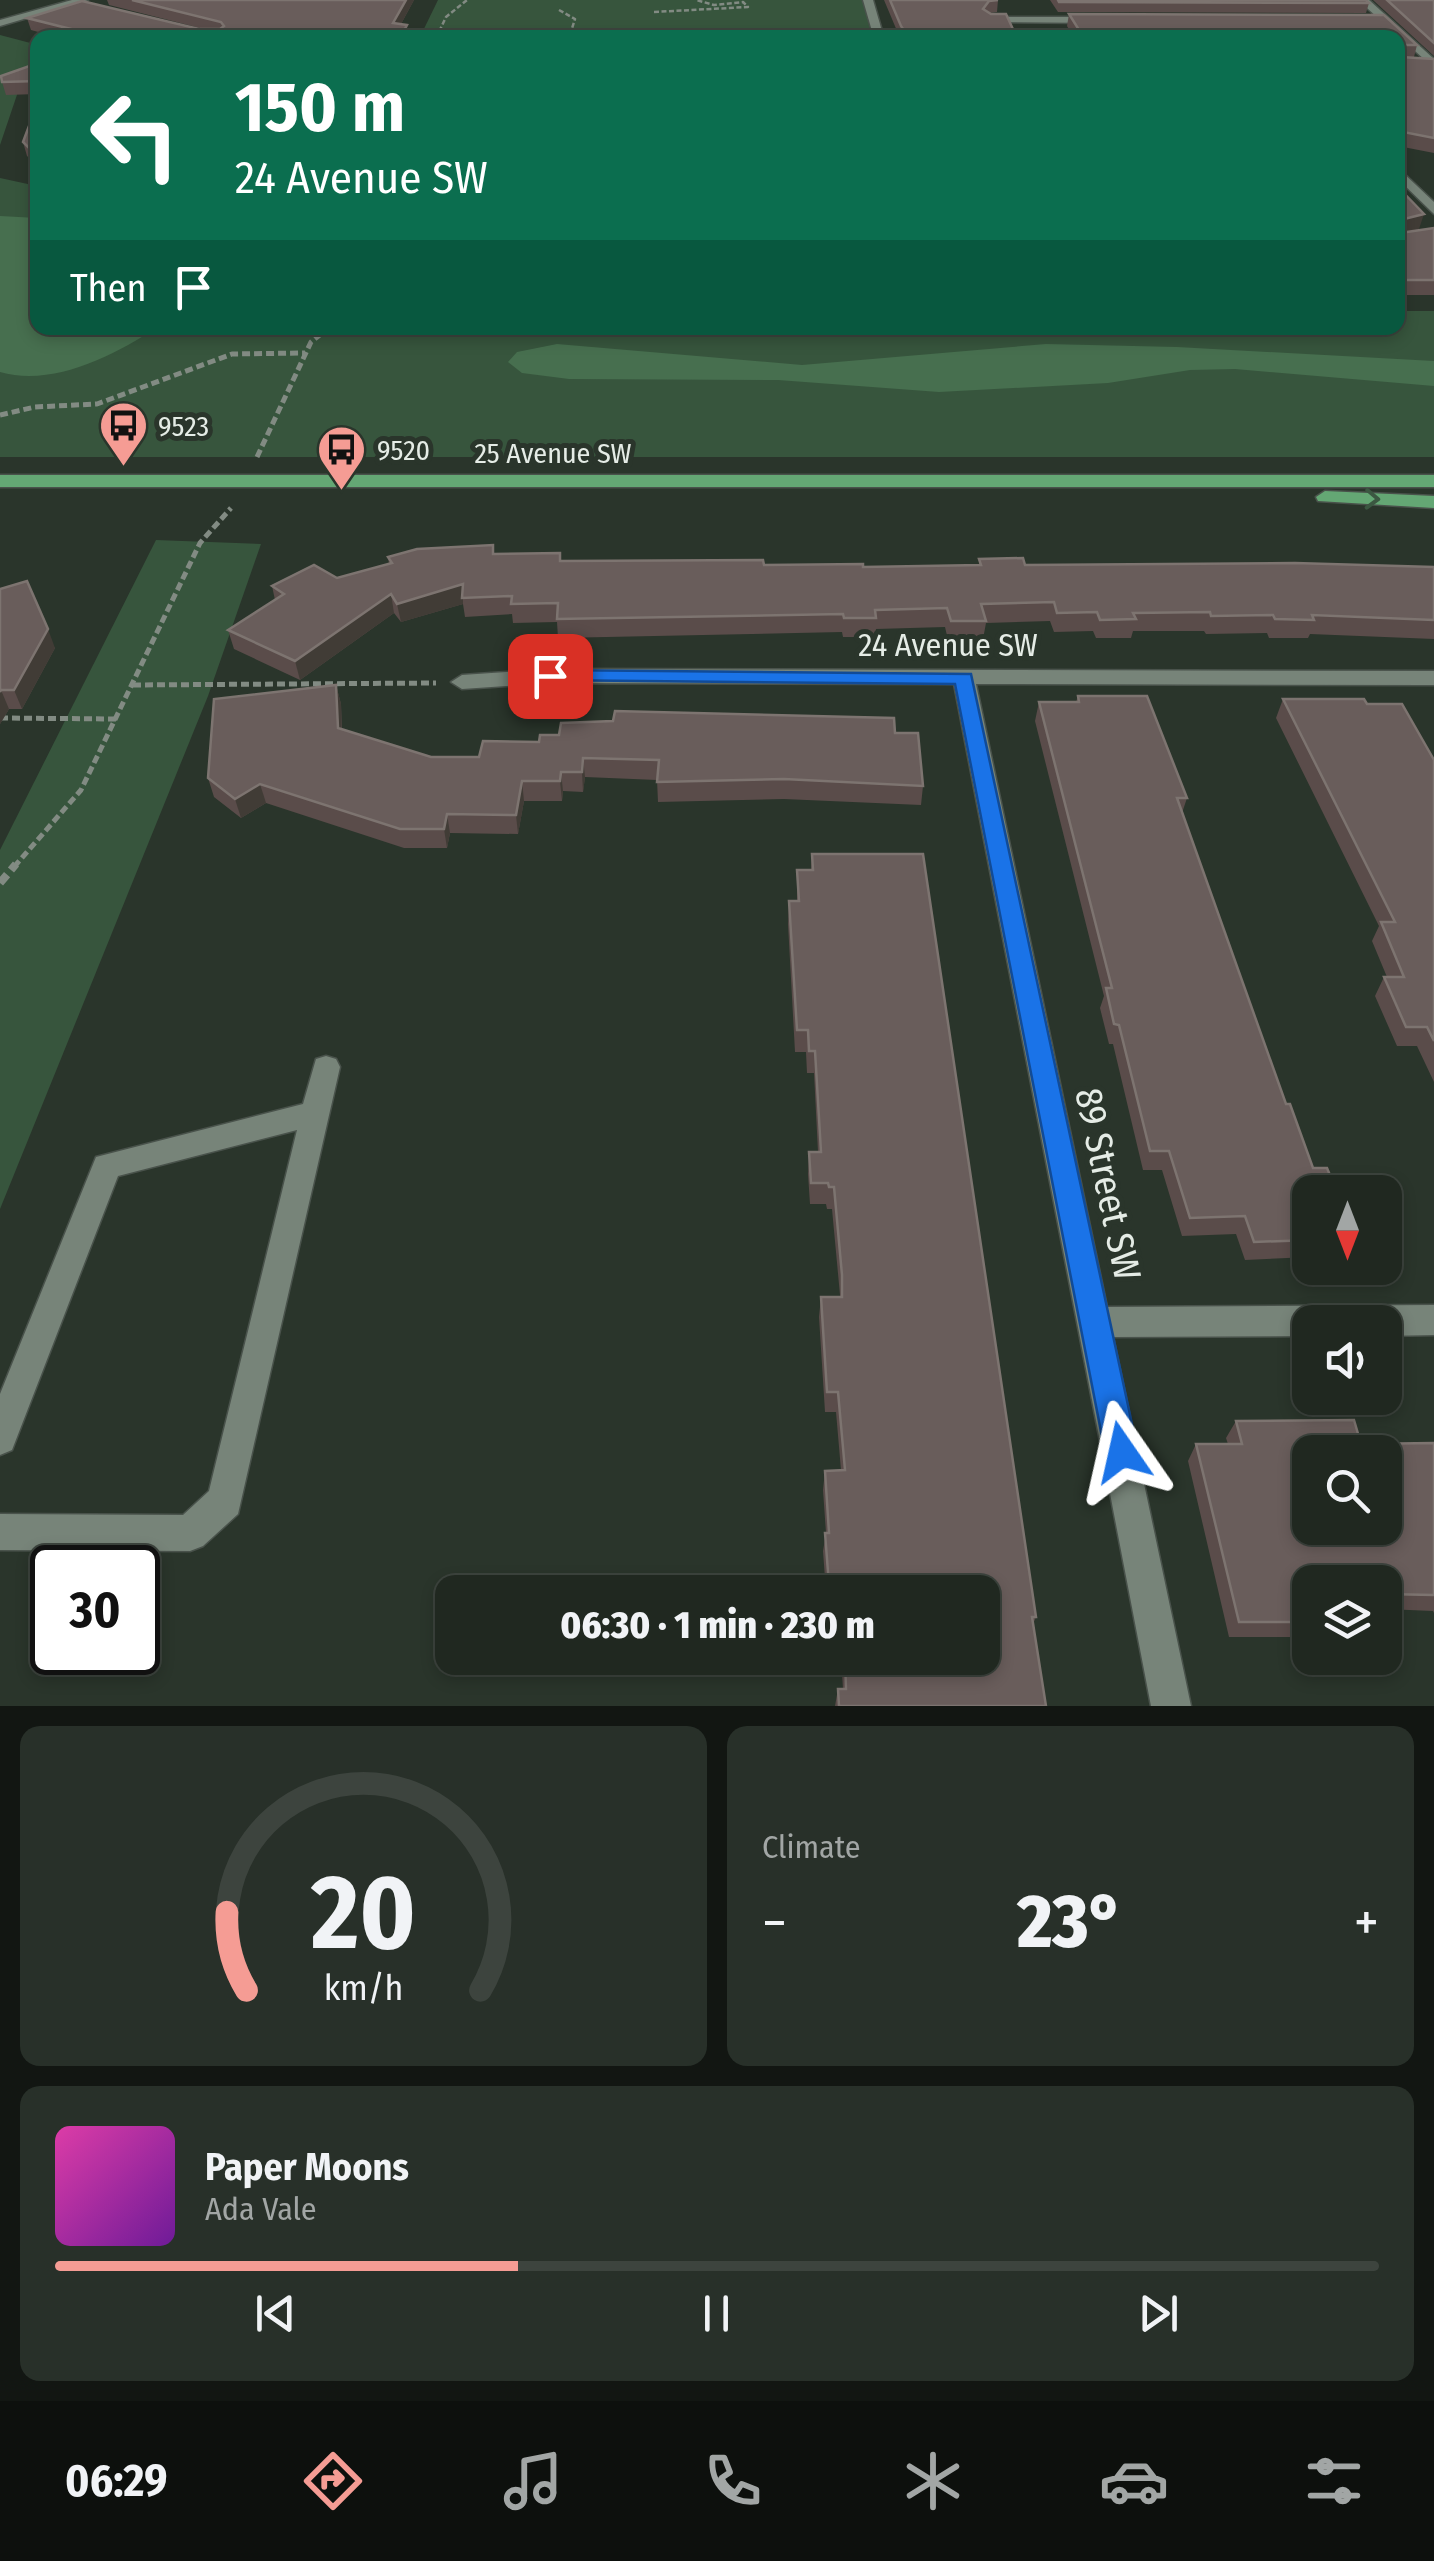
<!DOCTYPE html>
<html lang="en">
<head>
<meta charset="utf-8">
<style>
	:root { --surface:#202820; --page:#283029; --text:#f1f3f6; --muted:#a2a6a5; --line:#3d443e; --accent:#f59c94 }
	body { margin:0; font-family:"Fira Sans Condensed",sans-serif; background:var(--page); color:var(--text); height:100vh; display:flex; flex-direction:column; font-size:38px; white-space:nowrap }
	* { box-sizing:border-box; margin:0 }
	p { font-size:32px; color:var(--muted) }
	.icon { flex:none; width:55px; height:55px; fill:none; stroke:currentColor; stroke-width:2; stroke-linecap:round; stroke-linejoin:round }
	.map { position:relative; height:1706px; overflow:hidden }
	.panel { display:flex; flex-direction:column; gap:20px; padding:20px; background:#121612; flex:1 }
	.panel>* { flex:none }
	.guide { position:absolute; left:30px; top:30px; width:1375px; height:305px; border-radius:20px; box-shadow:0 5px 15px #0003,0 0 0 2px var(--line); background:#0b6e4f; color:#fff; overflow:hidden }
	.needle { width:65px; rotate:180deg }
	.fabs { position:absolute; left:1292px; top:1175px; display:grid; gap:20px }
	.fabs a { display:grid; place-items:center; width:110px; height:110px; border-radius:20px; background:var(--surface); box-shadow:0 5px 15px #0003,0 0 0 2px var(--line); font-size:50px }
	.speed { position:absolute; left:30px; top:1545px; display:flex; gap:20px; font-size:50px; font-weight:700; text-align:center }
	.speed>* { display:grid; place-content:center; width:130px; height:130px; border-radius:50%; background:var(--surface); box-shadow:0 5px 15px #0003,0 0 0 2px var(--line); line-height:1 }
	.speed .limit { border:5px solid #111; border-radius:15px; background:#fff; color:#111 }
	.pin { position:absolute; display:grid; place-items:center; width:85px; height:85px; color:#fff; margin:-42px; border-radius:20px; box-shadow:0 5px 15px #0006 }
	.me { position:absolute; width:110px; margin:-55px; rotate:349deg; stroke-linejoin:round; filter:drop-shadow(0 0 8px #0008) }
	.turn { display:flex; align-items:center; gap:35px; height:210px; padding:0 40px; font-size:45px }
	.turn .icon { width:130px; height:130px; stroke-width:2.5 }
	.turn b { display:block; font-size:70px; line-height:85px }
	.then { display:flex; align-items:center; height:95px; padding:0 40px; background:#0003; gap:20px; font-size:38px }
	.big { font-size:75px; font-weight:800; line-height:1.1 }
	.panel .tile { flex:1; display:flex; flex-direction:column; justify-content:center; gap:15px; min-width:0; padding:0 35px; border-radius:20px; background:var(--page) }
	.panel .dial { align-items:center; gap:0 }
	.dial svg { height:260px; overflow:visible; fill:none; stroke:var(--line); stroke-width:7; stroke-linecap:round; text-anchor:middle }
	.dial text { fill:var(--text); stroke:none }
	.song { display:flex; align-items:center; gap:30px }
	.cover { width:120px; height:120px; border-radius:15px; background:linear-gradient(135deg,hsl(320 70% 55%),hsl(280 70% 35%)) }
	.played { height:10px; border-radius:5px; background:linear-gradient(90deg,var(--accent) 35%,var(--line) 35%) }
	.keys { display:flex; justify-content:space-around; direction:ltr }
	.heat { display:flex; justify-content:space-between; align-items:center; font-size:55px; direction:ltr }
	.panel .tiles { flex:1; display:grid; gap:20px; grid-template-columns:1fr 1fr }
	.tile:last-child { grid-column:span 2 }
	.trip { position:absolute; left:435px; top:1575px; width:565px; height:100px; border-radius:20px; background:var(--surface); box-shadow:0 5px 15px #0003,0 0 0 2px var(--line); font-weight:800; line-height:100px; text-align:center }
	.menu { display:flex; height:160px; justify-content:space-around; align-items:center; background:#0d100d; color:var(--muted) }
	.menu .icon { width:70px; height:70px }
	.menu .current { color:var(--accent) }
	.menu b { font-size:45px; color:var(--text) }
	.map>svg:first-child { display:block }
	.green { fill:#37553d }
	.water { fill:#476f4f }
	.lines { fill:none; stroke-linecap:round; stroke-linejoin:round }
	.minor-casing { stroke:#49524b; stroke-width:3 }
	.major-casing { stroke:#49524b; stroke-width:3 }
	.path-far3 { stroke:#828b83; stroke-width:2.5; stroke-dasharray:5 2.5; stroke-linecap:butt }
	.path-far2 { stroke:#828b83; stroke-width:4; stroke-dasharray:6 2.5; stroke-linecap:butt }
	.path-far1 { stroke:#828b83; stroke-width:5; stroke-dasharray:8 4; stroke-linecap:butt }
	.path { stroke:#828b83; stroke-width:8; stroke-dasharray:11 6; stroke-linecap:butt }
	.minor { fill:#778479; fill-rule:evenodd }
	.major { fill:#64a774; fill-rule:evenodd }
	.wall { fill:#5a4c4a }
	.shaded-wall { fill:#413c36 }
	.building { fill:#695d5b; stroke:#7d7470; stroke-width:2.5; fill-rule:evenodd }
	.oneway { stroke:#3b5741 }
	.route { fill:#1a73e8; stroke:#114b97; stroke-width:2.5 }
	.labels { text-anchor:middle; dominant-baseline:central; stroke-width:10; stroke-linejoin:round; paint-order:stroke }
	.far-poi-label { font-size:28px; fill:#e5ece6; stroke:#2a352b; text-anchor:start }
	.far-street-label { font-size:28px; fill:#e5ece6; stroke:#2a352b }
	.street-label { font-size:32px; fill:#e5ece6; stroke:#2a352b }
	.near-street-label { font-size:38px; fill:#e5ece6; stroke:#2a352b }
</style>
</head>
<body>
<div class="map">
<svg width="1434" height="1706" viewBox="0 0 1434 1706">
	<rect width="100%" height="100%" fill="#2a352b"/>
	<g class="green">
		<polygon points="438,0 863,0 872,37 420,37"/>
		<polygon points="0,35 38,45 37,72 21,83 0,145"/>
		<polygon points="0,178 37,186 38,328 1398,328 1398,311 1434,311 1434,457 0,457"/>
		<polygon points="156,540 261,544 208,696 0,1209 0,850"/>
	</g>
	<g class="water">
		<path d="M0,216L37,218L38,328H156C113,356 53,387 0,372Z"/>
		<polygon points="557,344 802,365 1046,344 1177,347 1434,361 1434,386 1235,369 1190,370 1108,383 939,392 778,380 569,379 522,373 508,362 517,352"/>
	</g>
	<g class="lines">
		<defs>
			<g id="minor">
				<polygon points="72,0 88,0 0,26 0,20"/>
				<polygon points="863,0 873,0 884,38 874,38"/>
				<polygon points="1358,0 1369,0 1434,59 1434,68"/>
				<polygon points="986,17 1100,17 1105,20 1100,23 990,22"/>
				<polygon points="1398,168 1434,202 1434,214 1398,179"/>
				<polygon points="550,669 1434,671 1434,685 976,684 1107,1307 1434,1305 1434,1335 1385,1336 1385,1322 1310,1322 1310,1336 1113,1337 1191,1706 1151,1706 954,684 550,683 462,689 451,682 462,675"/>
				<polygon points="326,1056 336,1059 340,1067 238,1514 203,1546 190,1551 0,1550 0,1514 183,1515 209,1491 297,1130 118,1176 12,1450 0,1455 0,1394 96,1157 303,1104 316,1059"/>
			</g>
			<g id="major">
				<rect x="0" y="475" width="1434" height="12"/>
				<polygon points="1325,491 1434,496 1434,508 1318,501 1316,497"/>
			</g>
		</defs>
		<use href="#minor" class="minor-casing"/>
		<use href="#major" class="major-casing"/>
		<g class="path-far3">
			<polyline points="559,10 575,19 569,38"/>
			<polyline points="654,12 748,7 743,2 714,5 696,0"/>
			<polyline points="436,38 446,17 467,0"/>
		</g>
		<polyline class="path-far2" points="318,336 327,328"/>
		<g class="path-far1">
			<polyline points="0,415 35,407 97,404 232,354 305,353"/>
			<polyline points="257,457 311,342 321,334"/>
			<polyline points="133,685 436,683"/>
			<polyline points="0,718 116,719"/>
			<polyline points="14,867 81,790 200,543 231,508"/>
		</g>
		<polyline class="path" points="0,883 16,864"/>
		<use href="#minor" class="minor"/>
		<use href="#major" class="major"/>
	</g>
	<g class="wall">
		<polygon points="107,0 414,0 401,24 409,38 60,38 31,30 27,18 204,29 109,5"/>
		<polygon points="884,0 998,0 997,12 989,13 1017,38 900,38"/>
		<polygon points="1050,0 1366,0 1369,3 1366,13 1058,12"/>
		<polygon points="1373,0 1434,0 1434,56"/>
		<polygon points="1069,14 1384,15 1417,45 1414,57 1403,57 1434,59 1434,153 1398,146 1398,38 1074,38 1067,26"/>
		<polygon points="38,63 38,94 6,95 2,82"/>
		<polygon points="38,102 38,166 27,156 23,142"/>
		<polygon points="1398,187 1419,229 1404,233 1434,228 1434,295 1398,295"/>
		<polygon points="494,554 561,561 863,567 979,565 979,559 1025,565 1434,567 1434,639 1310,634 1308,638 1269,638 1267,633 1206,634 1204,631 1133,631 1131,638 1096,638 1093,631 1054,632 1050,621 986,623 983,639 948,640 945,627 876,629 875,637 843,637 842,632 558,638 557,622 513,623 512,614 465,617 463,604 401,622 394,613 300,680 234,649 228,630 275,600 272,586 337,578 389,564 388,557"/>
		<polygon points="0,589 55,648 22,709 9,709 0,724"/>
		<polygon points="336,685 341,704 342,730 431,757 479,757 539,742 895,733 923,786 921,805 784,799 658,802 657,780 585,777 583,792 563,791 562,801 524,801 518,834 450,833 447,848 404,848 266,803 241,818 214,797 208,778"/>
		<polygon points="1078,696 1187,798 1182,813 1310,1192 1310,1257 1245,1260 1236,1234 1182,1236 1162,1170 1143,1170 1113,1044 1109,1044 1100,1008 1104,996 1035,721 1039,702 1076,702"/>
		<polygon points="1283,699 1367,704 1434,760 1434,1082 1417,1046 1397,1046 1375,996 1384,977 1387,977 1372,941 1379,926 1276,718"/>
		<polygon points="812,854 1036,1617 1033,1624 1046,1706 835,1706 838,1689 843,1689 841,1658 982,1658 982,1592 826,1592 823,1551 826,1533 823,1490 825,1471 841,1470 836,1412 825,1412 819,1317 821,1297 840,1297 840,1295 832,1209 827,1209 826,1204 810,1204 808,1174 809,1152 818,1152 814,1073 807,1073 806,1052 795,1052 788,924 789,901 797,901 797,870 811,870"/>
		<polygon points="1236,1421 1361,1444 1434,1443 1434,1613 1433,1611 1385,1609 1385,1582 1310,1582 1310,1612 1299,1612 1302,1622 1290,1637 1229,1637 1188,1461 1196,1444 1228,1444 1226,1438"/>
	</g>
	<g class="shaded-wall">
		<polygon points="406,0 414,0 395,35 393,23"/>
		<polygon points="407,25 409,38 400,38"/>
		<polygon points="1424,214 1419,229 1398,234 1400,220"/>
		<polygon points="463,584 463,604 401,622 397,604"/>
		<polygon points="391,594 394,613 300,680 295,661"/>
		<polygon points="48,629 55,648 22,709 14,690"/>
		<polygon points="336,685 341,704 342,748 338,728"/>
		<polygon points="1,690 9,709 0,724 0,692"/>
		<polygon points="583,758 585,777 583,792 582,772"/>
		<polygon points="561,772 563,791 562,801 560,781"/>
		<polygon points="522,781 524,801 518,834 516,815"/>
		<polygon points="260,784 266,803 241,818 235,799"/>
		<polygon points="447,814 450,833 447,848 444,829"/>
	</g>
	<g class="building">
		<polygon points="132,0 406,0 393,23 407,25 400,38 107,38 27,18 82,1 199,29 220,29 224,26 221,22"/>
		<polygon points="890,0 998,0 989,1 983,9 991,14 1006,14 1017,38 909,38 901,26"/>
		<polygon points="1058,0 1366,0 1369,3 1059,2"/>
		<polygon points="1387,0 1434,0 1434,43"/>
		<polygon points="1069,14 1384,15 1417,45 1399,45 1401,57 1434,59 1434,138 1398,131 1398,38 1084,38"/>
		<polygon points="38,63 38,81 2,82 1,76"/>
		<polygon points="38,102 38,156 37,156 23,142"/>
		<polygon points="1398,187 1424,214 1400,220 1400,233 1434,228 1434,280 1398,280"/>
		<polygon points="493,545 493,554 560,553 560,561 763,560 764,565 863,564 863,567 981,565 979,559 1023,558 1025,565 1295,563 1434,567 1434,620 1312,615 1314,620 1275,619 1273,615 1211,616 1210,612 1133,613 1136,619 1100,620 1097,612 1057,613 1054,602 981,604 986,621 951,621 947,608 875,610 876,618 844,618 843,614 557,619 558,603 511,604 512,596 462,598 463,584 397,604 391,594 295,661 228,630 284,594 272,586 314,565 337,578 392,563 388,557 417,549"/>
		<polygon points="27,581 48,629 14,690 1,690 0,692 0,589"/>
		<polygon points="336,685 338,728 431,757 479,757 483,741 539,742 540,735 559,735 561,723 613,721 615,711 894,718 895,733 918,733 923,786 784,779 657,782 659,760 583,758 582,772 561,772 560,781 522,781 516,815 447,814 444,829 400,829 260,784 235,799 208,778 214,699"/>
		<polygon points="1078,696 1147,696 1187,798 1177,798 1286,1104 1290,1104 1313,1168 1327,1168 1337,1192 1310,1192 1310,1240 1254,1242 1245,1216 1190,1218 1169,1151 1150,1151 1119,1025 1114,1024 1106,988 1112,988 1039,702 1079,702"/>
		<polygon points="1283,699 1364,699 1367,704 1402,704 1434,760 1434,1041 1427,1027 1406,1027 1384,977 1404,977 1381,922 1395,922"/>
		<polygon points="812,854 923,854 1036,1617 1032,1617 1046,1706 839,1706 838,1689 846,1689 845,1658 982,1658 982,1592 841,1592 841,1585 829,1585 825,1533 829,1533 825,1471 845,1470 838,1392 827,1392 821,1297 842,1297 842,1275 834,1187 829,1187 828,1183 811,1183 809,1152 821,1152 815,1051 809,1051 808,1030 797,1030 789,901 799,901 797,870 813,870"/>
		<path d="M1354,1420L1361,1444L1434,1443V1595L1385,1594V1582H1310V1597H1295L1302,1622H1239L1196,1444H1242L1236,1421ZM1310,1452H1385V1528H1310Z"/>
	</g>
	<defs><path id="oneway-chevron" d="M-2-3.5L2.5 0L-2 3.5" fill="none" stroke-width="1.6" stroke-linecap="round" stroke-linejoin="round" transform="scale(2.5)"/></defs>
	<use class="oneway" href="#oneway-chevron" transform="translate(1372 499) rotate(2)"/>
	<polygon class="route" points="550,670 971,674 1138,1452 1133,1463 1122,1468 1110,1463 1105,1452 955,684 543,680 540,676"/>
	<defs>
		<symbol id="bus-pin" viewBox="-11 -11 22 30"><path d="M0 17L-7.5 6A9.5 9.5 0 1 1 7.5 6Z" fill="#f59c94" stroke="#2a352b"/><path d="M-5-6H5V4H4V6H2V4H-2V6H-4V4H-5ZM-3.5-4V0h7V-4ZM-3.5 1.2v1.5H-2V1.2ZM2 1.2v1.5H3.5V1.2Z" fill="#111"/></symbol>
	</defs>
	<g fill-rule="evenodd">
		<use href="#bus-pin" x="96" y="398" width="55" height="75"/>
		<use href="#bus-pin" x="314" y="422" width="55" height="75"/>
	</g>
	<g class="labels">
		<g class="far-poi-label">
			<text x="158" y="426">9523</text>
			<text x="377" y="450">9520</text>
		</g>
		<g class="far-street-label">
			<text x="553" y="453">25 Avenue SW</text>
		</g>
		<g class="street-label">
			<text x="948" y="645">24 Avenue SW</text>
		</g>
		<g class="near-street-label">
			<text transform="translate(1108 1184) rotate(78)">89 Street SW</text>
		</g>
	</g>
</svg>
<div class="fabs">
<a><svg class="needle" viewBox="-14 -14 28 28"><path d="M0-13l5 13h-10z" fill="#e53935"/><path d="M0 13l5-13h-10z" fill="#a2a6a5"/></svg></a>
<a><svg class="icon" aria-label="sound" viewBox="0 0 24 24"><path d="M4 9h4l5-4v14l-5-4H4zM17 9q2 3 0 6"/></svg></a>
<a><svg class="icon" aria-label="search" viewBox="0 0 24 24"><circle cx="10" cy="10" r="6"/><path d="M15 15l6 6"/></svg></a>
<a><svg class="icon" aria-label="layers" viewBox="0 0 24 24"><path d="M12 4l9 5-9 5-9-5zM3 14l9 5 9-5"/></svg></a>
</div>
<div class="speed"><div class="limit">30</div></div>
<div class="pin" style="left:550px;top:676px;background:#d93025"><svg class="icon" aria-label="arrive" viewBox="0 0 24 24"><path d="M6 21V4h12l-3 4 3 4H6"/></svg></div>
<svg class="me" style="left:1122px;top:1452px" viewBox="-20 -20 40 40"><path d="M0-17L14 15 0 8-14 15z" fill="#1a73e8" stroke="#fff" stroke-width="4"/></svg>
<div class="trip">06:30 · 1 min · 230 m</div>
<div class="guide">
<div class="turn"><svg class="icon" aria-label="left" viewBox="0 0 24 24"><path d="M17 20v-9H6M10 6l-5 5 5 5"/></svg><div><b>150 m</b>24 Avenue SW</div></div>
<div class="then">Then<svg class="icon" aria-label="arrive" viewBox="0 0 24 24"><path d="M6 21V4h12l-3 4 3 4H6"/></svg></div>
</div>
</div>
<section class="panel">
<div class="tiles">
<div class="tile dial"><svg viewBox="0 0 100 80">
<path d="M14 69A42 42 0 1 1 86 69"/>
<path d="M14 69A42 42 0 0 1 8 45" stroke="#f59c94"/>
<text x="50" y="56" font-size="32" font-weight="700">20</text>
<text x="50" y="72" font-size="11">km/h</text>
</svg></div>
<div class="tile"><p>Climate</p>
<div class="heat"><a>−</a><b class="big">23°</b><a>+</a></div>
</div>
<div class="tile">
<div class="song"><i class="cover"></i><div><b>Paper Moons</b><p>Ada Vale</p></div></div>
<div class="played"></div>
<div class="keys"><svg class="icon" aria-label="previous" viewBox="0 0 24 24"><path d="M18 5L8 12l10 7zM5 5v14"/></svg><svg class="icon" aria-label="pause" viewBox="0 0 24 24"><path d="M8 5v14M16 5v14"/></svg><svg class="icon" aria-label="next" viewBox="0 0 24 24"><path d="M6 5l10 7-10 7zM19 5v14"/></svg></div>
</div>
</div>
</section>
<nav class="menu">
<b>06:29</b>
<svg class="icon current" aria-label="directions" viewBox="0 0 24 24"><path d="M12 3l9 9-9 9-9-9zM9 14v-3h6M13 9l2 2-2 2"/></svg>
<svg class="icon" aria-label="music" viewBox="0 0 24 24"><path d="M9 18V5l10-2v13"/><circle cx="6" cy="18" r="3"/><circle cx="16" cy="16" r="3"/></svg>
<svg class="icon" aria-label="phone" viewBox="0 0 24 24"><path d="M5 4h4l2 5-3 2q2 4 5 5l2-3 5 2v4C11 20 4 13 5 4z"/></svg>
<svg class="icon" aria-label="climate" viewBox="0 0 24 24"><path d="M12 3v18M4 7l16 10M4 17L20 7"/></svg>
<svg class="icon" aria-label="car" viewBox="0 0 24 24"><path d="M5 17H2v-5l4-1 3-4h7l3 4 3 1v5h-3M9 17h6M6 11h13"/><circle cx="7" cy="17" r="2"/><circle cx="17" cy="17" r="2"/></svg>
<svg class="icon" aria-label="filters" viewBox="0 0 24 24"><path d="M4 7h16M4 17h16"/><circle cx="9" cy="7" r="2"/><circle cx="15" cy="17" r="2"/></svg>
</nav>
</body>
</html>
